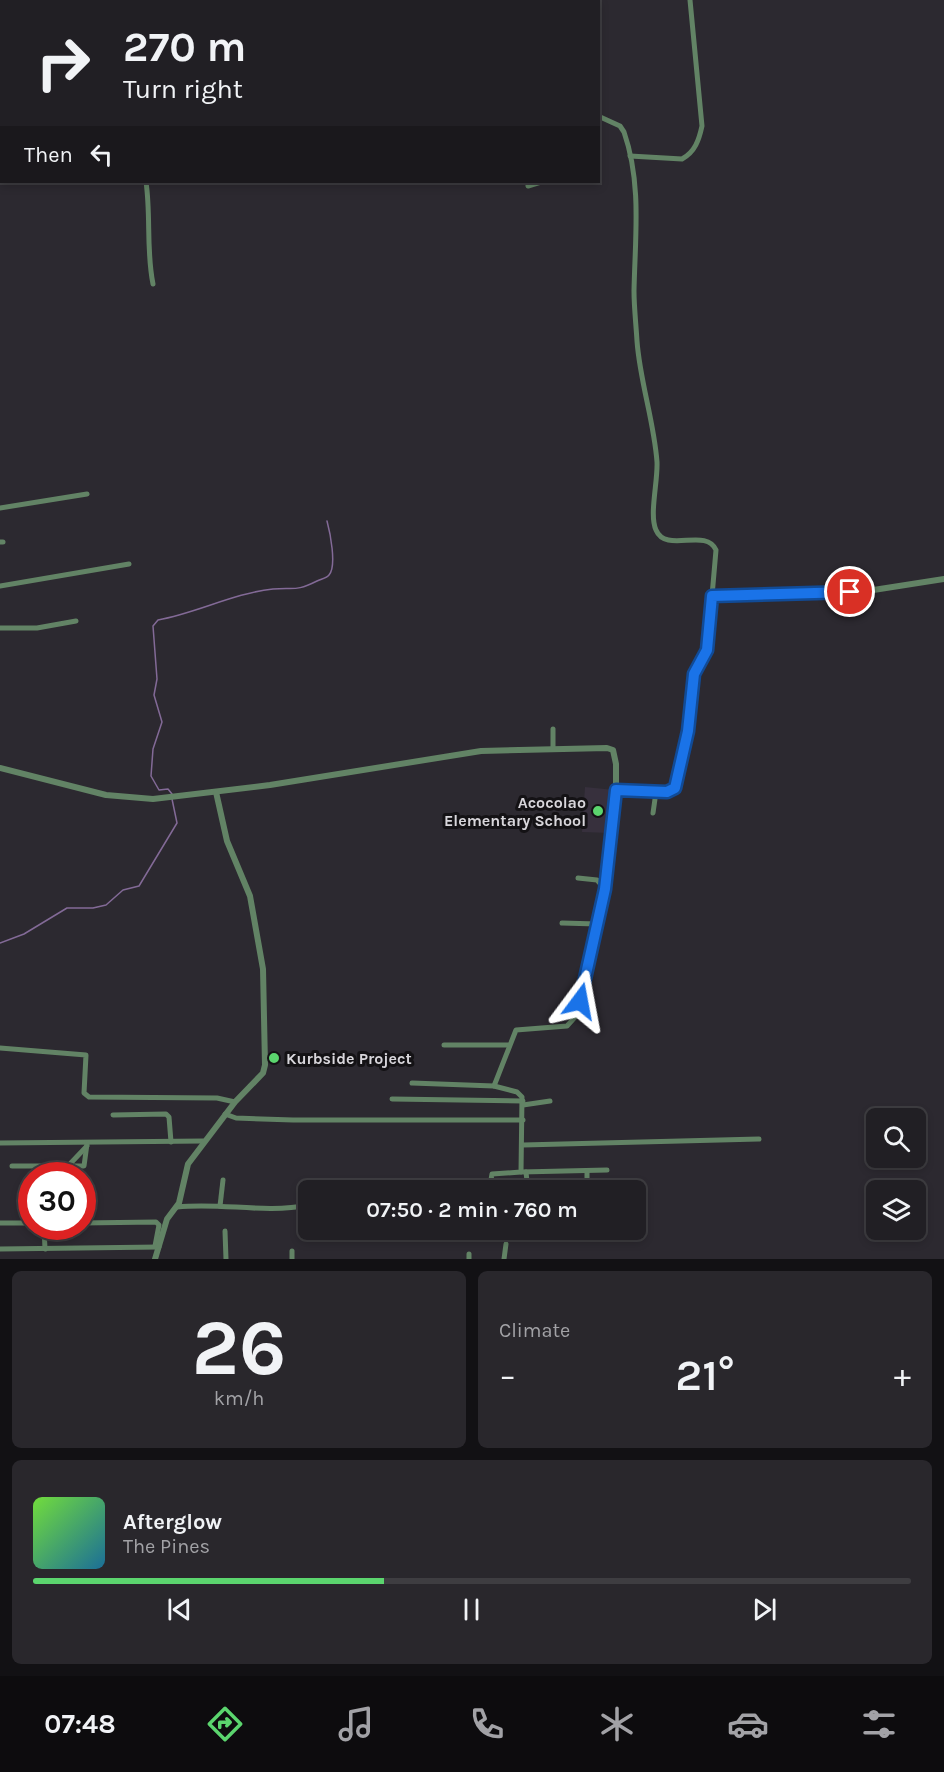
<!DOCTYPE html>
<html lang="en">
<head>
<meta charset="utf-8">
<style>
	:root { --surface:#211f24; --page:#29272c; --text:#f1f3f6; --muted:#a2a2a6; --line:#3e3d41; --accent:#5bd56e }
	body { margin:0; font-family:Karla,sans-serif; background:var(--page); color:var(--text); height:100vh; display:flex; flex-direction:column; font-size:22px; white-space:nowrap }
	* { box-sizing:border-box; margin:0 }
	p { font-size:20px; color:var(--muted) }
	.icon { flex:none; width:33px; height:33px; fill:none; stroke:currentColor; stroke-width:2; stroke-linecap:round; stroke-linejoin:round }
	.map { position:relative; height:1259px; overflow:hidden }
	.drawer { display:flex; flex-direction:column; gap:12px; padding:12px; background:#121114; flex:1 }
	.drawer>* { flex:none }
	.top-card { position:absolute; left:0px; top:0px; width:600px; height:183px; box-shadow:0 3px 9px #0003,0 0 0 2px var(--line); background:#211f24; color:var(--text); overflow:hidden }
	.buttons { position:absolute; left:866px; top:1108px; display:grid; gap:12px }
	.buttons a { display:grid; place-items:center; width:60px; height:60px; border-radius:9px; background:var(--surface); box-shadow:0 3px 9px #0003,0 0 0 2px var(--line); font-size:30px }
	.speed { position:absolute; left:18px; top:1162px; display:flex; gap:12px; font-size:30px; font-weight:700; text-align:center }
	.speed>* { display:grid; place-content:center; width:78px; height:78px; border-radius:50%; background:var(--surface); box-shadow:0 3px 9px #0003,0 0 0 2px var(--line); line-height:1 }
	.speed .limit { border:9px solid #d22; background:#fff; color:#111 }
	.pin { position:absolute; display:grid; place-items:center; width:51px; height:51px; color:#fff; margin:-26px; border:3px solid #fff; border-radius:50%; box-shadow:0 2px 6px #0007 }
	.me { position:absolute; width:66px; margin:-33px; rotate:13deg; stroke-linejoin:round; filter:drop-shadow(0 0 4px #0008) }
	.turn { display:flex; align-items:center; gap:21px; height:126px; padding:0 24px; font-size:27px }
	.turn .icon { width:78px; height:78px; stroke-width:2.5 }
	.turn b { display:block; font-size:42px; line-height:51px }
	.then { display:flex; align-items:center; height:57px; padding:0 24px; background:#0003; gap:12px; font-size:22px }
	.big { font-size:45px; font-weight:600; line-height:1.1 }
	.drawer .widget { flex:1; display:flex; flex-direction:column; justify-content:center; gap:9px; min-width:0; padding:0 21px; border-radius:9px; background:var(--page) }
	.drawer .dial { align-items:center; gap:0 }
	.dial b { font-size:78px; line-height:1 }
	.song { display:flex; align-items:center; gap:18px }
	.cover { width:72px; height:72px; border-radius:9px; background:linear-gradient(135deg,hsl(100 70% 55%),hsl(200 70% 35%)) }
	.played { height:6px; border-radius:3px; background:linear-gradient(90deg,var(--accent) 40%,var(--line) 40%) }
	.keys { display:flex; justify-content:space-around; direction:ltr }
	.heat { display:flex; justify-content:space-between; align-items:center; font-size:33px; direction:ltr }
	.drawer .tiles { flex:1; display:grid; gap:12px; grid-template-columns:1fr 1fr }
	.widget:last-child { grid-column:span 2 }
	.trip { position:absolute; left:298px; top:1180px; width:348px; height:60px; border-radius:9px; background:var(--surface); box-shadow:0 3px 9px #0003,0 0 0 2px var(--line); font-weight:600; line-height:60px; text-align:center }
	.tabs { display:flex; height:96px; justify-content:space-around; align-items:center; background:#0d0c0e; color:var(--muted) }
	.tabs .icon { width:42px; height:42px }
	.tabs .active { color:var(--accent) }
	.tabs b { font-size:27px; color:var(--text) }
	.map>svg:first-child { display:block }
	.built { fill:#37303d }
	.lines { fill:none; stroke-linecap:round; stroke-linejoin:round }
	.stream { stroke:#836a97; stroke-width:1.5 }
	.minor { stroke:#628365; stroke-width:5 }
	.tertiary { stroke:#628365; stroke-width:6 }
	.route-casing { stroke:#114b97; stroke-width:15 }
	.route { stroke:#1a73e8; stroke-width:10 }
	.poi-dot { fill:#5bd56e; stroke:#141215; stroke-width:2 }
	.labels { text-anchor:middle; dominant-baseline:central; stroke-width:6; stroke-linejoin:round; paint-order:stroke }
	.poi-label { font-size:16px; font-weight:bold; fill:#d8d6db; stroke:#141215; text-anchor:end }
</style>
</head>
<body>
<div class="map">
<svg width="944" height="1259" viewBox="0 0 944 1259">
	<rect width="100%" height="100%" fill="#2c2930"/>
	<polygon class="built" points="585,787 614,790 610,833 582,832"/>
	<g class="lines">
		<g class="stream">
			<path d="M172,794L168,789L159,790L151,776L153,749L162,722L154,695L157,679L153,626L158,620C197,613 234,593 273,589C295,587 295,592 317,581C321,579 327,578 329,575C337,566 330,532 327,521"/>
			<polyline points="0,943 24,934 67,908 93,908 106,905 123,890 139,886 177,823 172,799"/>
		</g>
		<g class="minor">
			<polyline points="146,0 148,2"/>
			<polyline points="287,0 288,2"/>
			<polyline points="338,0 339,2"/>
			<polyline points="351,0 352,2"/>
			<polyline points="533,0 534,2"/>
			<polyline points="167,2 171,0"/>
			<polyline points="320,2 321,0"/>
			<polyline points="0,83 2,82"/>
			<path d="M598,116L620,126L624,132C642,184 635,237 634,291C634,307 636,324 637,341C640,382 654,421 657,462C658,481 649,515 656,530C666,554 706,527 716,550L712,596"/>
			<polyline points="0,133 2,135"/>
			<path d="M630,156L682,159C695,152 699,140 702,126L690,0"/>
			<path d="M146,182C151,216 146,250 153,284"/>
			<polyline points="528,186 541,182"/>
			<polyline points="0,508 87,494"/>
			<polyline points="0,542 3,542"/>
			<polyline points="0,586 129,564"/>
			<polyline points="0,628 37,628 76,621"/>
			<polyline points="553,729 553,748"/>
			<polyline points="653,813 656,792"/>
			<polyline points="578,878 597,880 605,889"/>
			<polyline points="562,923 597,924"/>
			<polyline points="444,1045 508,1045"/>
			<polyline points="0,1048 86,1055 84,1093 89,1097 217,1098 235,1102"/>
			<polyline points="412,1083 494,1086"/>
			<polyline points="392,1099 523,1101"/>
			<polyline points="523,1105 550,1101"/>
			<polyline points="225,1114 236,1118 293,1120 523,1120"/>
			<polyline points="113,1115 166,1114 169,1117 171,1142"/>
			<polyline points="0,1143 203,1141"/>
			<polyline points="523,1145 759,1139"/>
			<polyline points="12,1166 84,1166 87,1144"/>
			<polyline points="68,1166 87,1146"/>
			<polyline points="521,1172 607,1170"/>
			<polyline points="526,1172 528,1191"/>
			<polyline points="489,1191 492,1174 521,1172 522,1097 517,1092 494,1086 516,1030 567,1026 576,1016 605,889 616,790"/>
			<polyline points="587,1191 587,1172"/>
			<polyline points="220,1206 223,1180"/>
			<path d="M177,1207C222,1202 263,1214 309,1205"/>
			<polyline points="0,1223 32,1223"/>
			<polyline points="82,1223 156,1222 159,1225 155,1246"/>
			<polyline points="44,1227 45,1249"/>
			<polyline points="225,1231 226,1259"/>
			<polyline points="0,1249 159,1247"/>
			<polyline points="292,1259 292,1251"/>
			<polyline points="469,1259 469,1254"/>
			<polyline points="504,1259 506,1244"/>
		</g>
		<g class="tertiary">
			<polyline points="0,768 106,795 153,799 270,785 481,751 607,748 613,750 616,764 616,790 669,792 675,786 689,726 695,674 706,653 712,596 867,591 944,579"/>
			<polyline points="155,1259 167,1219 179,1203 188,1164 235,1102 263,1073 265,1065 263,969 250,896 227,841 216,792"/>
		</g>
	</g>
	<g class="lines">
		<defs>
			<polyline id="route" points="580,1001 605,889 616,790 667,792 675,788 688,731 694,674 707,650 712,596 850,592"/>
		</defs>
		<use href="#route" class="route-casing"/>
		<use href="#route" class="route"/>
	</g>
	<g class="poi-dot">
		<circle cx="598" cy="811" r="6"/>
		<circle cx="274" cy="1058" r="6"/>
	</g>
	<g class="labels">
		<g class="poi-label">
			<text x="586" y="802">Acocolao<tspan x="586" dy="18">Elementary School</tspan></text>
			<text x="286" y="1058" text-anchor="start">Kurbside Project</text>
		</g>
	</g>
</svg>
<div class="buttons">
<a><svg class="icon" aria-label="search" viewBox="0 0 24 24"><circle cx="10" cy="10" r="6"/><path d="M15 15l6 6"/></svg></a>
<a><svg class="icon" aria-label="layers" viewBox="0 0 24 24"><path d="M12 4l9 5-9 5-9-5zM3 14l9 5 9-5"/></svg></a>
</div>
<div class="speed"><div class="limit">30</div></div>
<div class="pin" style="left:850px;top:592px;background:#d93025"><svg class="icon" aria-label="arrive" viewBox="0 0 24 24"><path d="M6 21V4h12l-3 4 3 4H6"/></svg></div>
<svg class="me" style="left:580px;top:1001px" viewBox="-20 -20 40 40"><path d="M0-17L14 15 0 8-14 15z" fill="#1a73e8" stroke="#fff" stroke-width="4"/></svg>
<div class="trip">07:50 · 2 min · 760 m</div>
<div class="top-card">
<div class="turn"><svg class="icon" aria-label="right" viewBox="0 0 24 24"><path d="M7 20v-9h11M14 6l5 5-5 5"/></svg><div><b>270 m</b>Turn right</div></div>
<div class="then">Then<svg class="icon" aria-label="left" viewBox="0 0 24 24"><path d="M17 20v-9H6M10 6l-5 5 5 5"/></svg></div>
</div>
</div>
<section class="drawer">
<div class="tiles">
<div class="widget dial"><b>26</b><p>km/h</p></div>
<div class="widget"><p>Climate</p>
<div class="heat"><a>−</a><b class="big">21°</b><a>+</a></div>
</div>
<div class="widget">
<div class="song"><i class="cover"></i><div><b>Afterglow</b><p>The Pines</p></div></div>
<div class="played"></div>
<div class="keys"><svg class="icon" aria-label="previous" viewBox="0 0 24 24"><path d="M18 5L8 12l10 7zM5 5v14"/></svg><svg class="icon" aria-label="pause" viewBox="0 0 24 24"><path d="M8 5v14M16 5v14"/></svg><svg class="icon" aria-label="next" viewBox="0 0 24 24"><path d="M6 5l10 7-10 7zM19 5v14"/></svg></div>
</div>
</div>
</section>
<nav class="tabs">
<b>07:48</b>
<svg class="icon active" aria-label="directions" viewBox="0 0 24 24"><path d="M12 3l9 9-9 9-9-9zM9 14v-3h6M13 9l2 2-2 2"/></svg>
<svg class="icon" aria-label="music" viewBox="0 0 24 24"><path d="M9 18V5l10-2v13"/><circle cx="6" cy="18" r="3"/><circle cx="16" cy="16" r="3"/></svg>
<svg class="icon" aria-label="phone" viewBox="0 0 24 24"><path d="M5 4h4l2 5-3 2q2 4 5 5l2-3 5 2v4C11 20 4 13 5 4z"/></svg>
<svg class="icon" aria-label="climate" viewBox="0 0 24 24"><path d="M12 3v18M4 7l16 10M4 17L20 7"/></svg>
<svg class="icon" aria-label="car" viewBox="0 0 24 24"><path d="M5 17H2v-5l4-1 3-4h7l3 4 3 1v5h-3M9 17h6M6 11h13"/><circle cx="7" cy="17" r="2"/><circle cx="17" cy="17" r="2"/></svg>
<svg class="icon" aria-label="filters" viewBox="0 0 24 24"><path d="M4 7h16M4 17h16"/><circle cx="9" cy="7" r="2"/><circle cx="15" cy="17" r="2"/></svg>
</nav>
</body>
</html>
